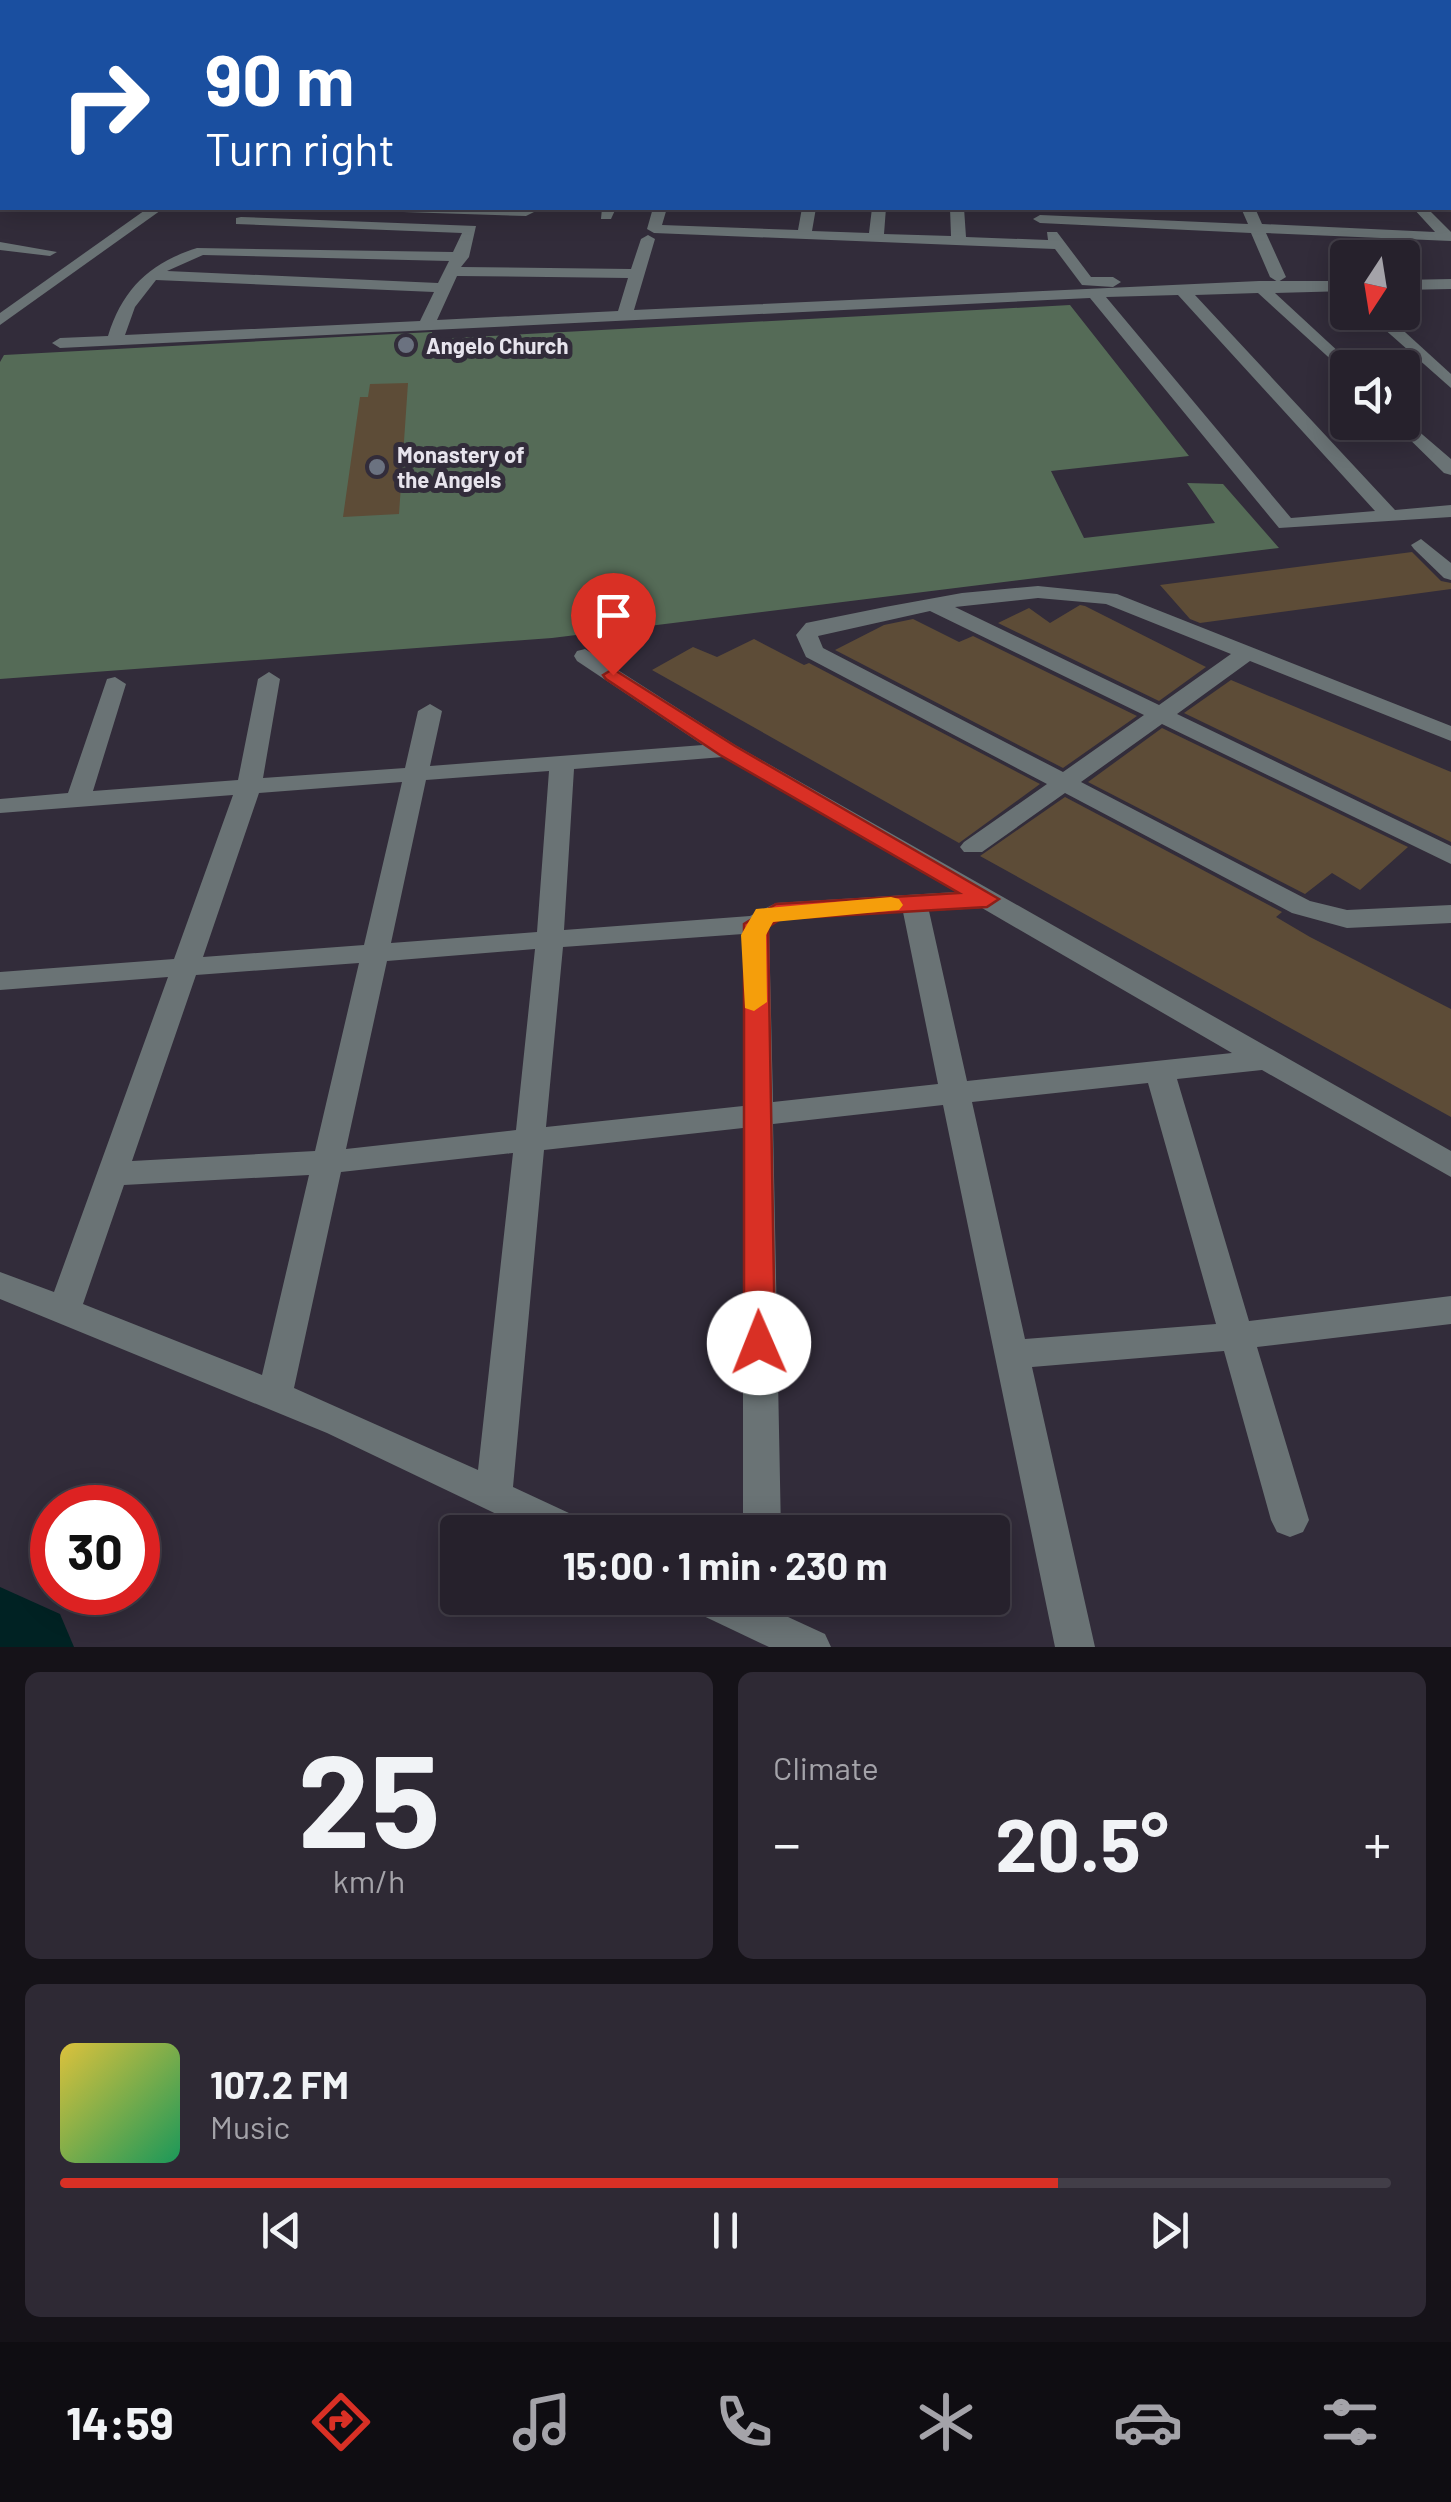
<!DOCTYPE html>
<html lang="en">
<head>
<meta charset="utf-8">
<style>
	:root { --surface:#26212c; --page:#2e2934; --text:#f1f3f6; --muted:#a4a3a9; --line:#423e48; --accent:#d93025 }
	body { margin:0; font-family:Barlow,sans-serif; background:var(--page); color:var(--text); height:100vh; display:flex; flex-direction:column; font-size:38px; white-space:nowrap }
	* { box-sizing:border-box; margin:0 }
	p { font-size:32px; color:var(--muted) }
	.icon { flex:none; width:55px; height:55px; fill:none; stroke:currentColor; stroke-width:2; stroke-linecap:round; stroke-linejoin:round }
	.map { position:relative; height:1647px; overflow:hidden }
	.sheet { display:flex; flex-direction:column; gap:25px; padding:25px; background:#151218; flex:1 }
	.sheet>* { flex:none }
	.guide { position:absolute; left:0px; top:0px; width:1452px; height:210px; box-shadow:0 5px 25px #0003,0 0 0 2px var(--line); background:#1a4fa0; color:#fff; overflow:hidden }
	.needle { width:65px; rotate:192deg }
	.tools { position:absolute; left:1330px; top:240px; display:grid; gap:20px }
	.tools a { display:grid; place-items:center; width:90px; height:90px; border-radius:10px; background:var(--surface); box-shadow:0 5px 25px #0003,0 0 0 2px var(--line); font-size:50px }
	.speed { position:absolute; left:30px; top:1485px; display:flex; gap:20px; font-size:50px; font-weight:700; text-align:center }
	.speed>* { display:grid; place-content:center; width:130px; height:130px; border-radius:50%; background:var(--surface); box-shadow:0 5px 25px #0003,0 0 0 2px var(--line); line-height:1 }
	.speed .limit { border:15px solid #d22; background:#fff; color:#111 }
	.pin { position:absolute; display:grid; place-items:center; width:85px; height:85px; color:#fff; margin:-102px -42px; border-radius:50% 50% 50% 0; rotate:-45deg; box-shadow:0 0 10px #0007 }
	.pin .icon { rotate:45deg }
	.me { position:absolute; width:110px; margin:-55px; rotate:359deg; stroke-linejoin:round; filter:drop-shadow(0 0 8px #0008) }
	.turn { display:flex; align-items:center; gap:35px; height:210px; padding:0 40px; font-size:45px }
	.turn .icon { width:130px; height:130px; stroke-width:2.5 }
	.turn b { display:block; font-size:70px; line-height:85px }
	.big { font-size:75px; font-weight:700; line-height:1.1 }
	.sheet .widget { flex:1; display:flex; flex-direction:column; justify-content:center; gap:15px; min-width:0; padding:0 35px; border-radius:15px; background:var(--page) }
	.sheet .dial { align-items:center; gap:0 }
	.dial b { font-size:130px; line-height:1 }
	.song { display:flex; align-items:center; gap:30px }
	.cover { width:120px; height:120px; border-radius:15px; background:linear-gradient(135deg,hsl(50 70% 55%),hsl(150 70% 35%)) }
	.played { height:10px; border-radius:5px; background:linear-gradient(90deg,var(--accent) 75%,var(--line) 75%) }
	.keys { display:flex; justify-content:space-around; direction:ltr }
	.heat { display:flex; justify-content:space-between; align-items:center; font-size:55px; direction:ltr }
	.sheet .tiles { flex:1; display:grid; gap:25px; grid-template-columns:1fr 1fr }
	.widget:last-child { grid-column:span 2 }
	.trip { position:absolute; left:440px; top:1515px; width:570px; height:100px; border-radius:10px; background:var(--surface); box-shadow:0 5px 25px #0003,0 0 0 2px var(--line); font-weight:700; line-height:100px; text-align:center }
	.tabs { display:flex; height:160px; justify-content:space-around; align-items:center; background:#0f0d12; color:var(--muted) }
	.tabs .icon { width:70px; height:70px }
	.tabs .current { color:var(--accent) }
	.tabs b { font-size:45px; color:var(--text) }
	.map>svg:first-child { display:block }
	.forest { fill:#556b57 }
	.lines { fill:none; stroke-linecap:round; stroke-linejoin:round }
	.river { fill:#002223; fill-rule:evenodd }
	.building { fill:#5d4c37 }
	.minor { fill:#6a7375; fill-rule:evenodd }
	.route { fill:#d93025; stroke:#8d1f18; stroke-width:2.5 }
	.slow { fill:#f59e0b }
	.worship-dot { fill:#6b7280; stroke:#322c3a; stroke-width:4 }
	.labels { text-anchor:middle; dominant-baseline:central; stroke-width:10; stroke-linejoin:round; paint-order:stroke }
	.far-poi-label { font-size:22px; font-weight:bold; fill:#e7e4ed; stroke:#322c3a; text-anchor:start }
</style>
</head>
<body>
<div class="map">
<svg width="1451" height="1647" viewBox="0 0 1451 1647">
	<rect width="100%" height="100%" fill="#322c3a"/>
	<polygon class="forest" points="1070,305 1189,456 1051,471 1084,538 1215,523 1187,483 1223,484 1279,548 552,638 0,679 0,362 4,355 432,332 433,339"/>
	<g class="lines">
		<polygon class="river" points="0,1587 60,1614 74,1647 0,1647"/>
	</g>
	<g class="building">
		<polygon points="408,383 399,514 343,517 360,397 368,397 370,384"/>
		<polygon points="1412,552 1441,581 1451,583 1451,589 1200,623 1190,619 1160,585"/>
		<polygon points="1080,605 1085,606 1206,667 1159,701 998,623 1029,608 1050,623"/>
		<polygon points="913,619 959,642 973,636 1137,716 1063,768 835,650 884,625"/>
		<polygon points="754,639 804,665 809,663 1040,784 959,843 652,670 693,647 717,657"/>
		<polygon points="1231,680 1451,772 1451,842 1184,713"/>
		<polygon points="1162,728 1408,847 1360,890 1332,873 1305,894 1088,782"/>
		<polygon points="1065,797 1282,912 1276,917 1310,937 1451,1009 1451,1117 980,856"/>
	</g>
	<g class="lines">
		<g class="minor">
			<polygon points="109,0 303,0 108,2"/>
			<polygon points="896,0 930,0 931,2 898,2"/>
			<polygon points="1127,0 1144,0 1145,2 1129,2"/>
			<polygon points="1255,0 1266,0 1267,2 1257,2"/>
			<rect x="1450" y="4" width="1" height="6"/>
			<rect x="0" y="30" width="2" height="6"/>
			<rect x="1450" y="58" width="1" height="6"/>
			<polygon points="0,112 2,113 2,121 0,120"/>
			<rect x="1450" y="136" width="1" height="9"/>
			<polygon points="148,208 164,208 0,325 0,313"/>
			<polygon points="396,208 542,208 526,216 403,212"/>
			<polygon points="602,208 616,208 611,219 601,219"/>
			<polygon points="653,208 667,208 662,225 798,230 802,208 816,208 812,231 869,233 872,208 886,208 884,234 951,236 950,208 964,208 966,237 1048,240 1047,232 1057,232 1091,277 1113,277 1121,282 1113,287 1082,285 1055,249 654,233 647,229"/>
			<polygon points="1241,208 1255,208 1262,224 1435,232 1413,208 1427,208 1451,232 1451,241 1266,233 1286,277 1278,282 1270,277 1251,233 1040,223 1033,219 1040,215 1248,224"/>
			<path d="M241,217L476,226L469,257L461,267L631,269L641,239L648,235L655,239L634,310L1259,281H1348V291L1275,293L1354,366L1348,368V375L1258,293L1195,295L1395,510L1451,505V517L1279,528L1090,298L60,348L52,343L60,338L108,336C123,288 150,263 197,248L453,252L462,233L236,224V218ZM203,255L449,261L438,283L167,271ZM457,276L628,278L618,311L437,320ZM156,280L434,292L420,321L125,335L135,307ZM1178,295L1375,511L1291,518L1106,297Z"/>
			<polygon points="0,242 57,252 50,256 0,250"/>
			<polygon points="1451,279 1451,289 1402,290 1402,280"/>
			<polygon points="1365,312 1383,312 1451,374 1451,388"/>
			<polygon points="1402,417 1451,459 1451,475 1444,473 1396,426 1393,422 1402,422"/>
			<polygon points="1421,539 1451,563 1451,580 1444,578 1414,549 1411,545"/>
			<path d="M1038,586L1117,594L1451,726V741L1250,661L1177,714L1451,846V864L1162,724L1081,782L1310,901L1347,910L1451,905V923L1347,928L1292,913L1065,793L982,852H964L960,847L964,842L1047,784L806,657L796,635L806,623L885,607L962,593ZM1038,598L1106,604L1231,654L1159,705L955,607ZM930,611L1144,715L1063,772L823,648L818,636Z"/>
			<path d="M585,649L735,745L1451,1151V1177L1262,1070L1177,1079L1249,1321L1451,1296V1324L1257,1347L1309,1520L1303,1532L1290,1537L1277,1532L1271,1520L1224,1351L1032,1367L1095,1647H1055L943,1105L773,1124L781,1532H743V1128L544,1150L513,1487L584,1520L590,1532H534L327,1433L0,1299V1272L54,1292L168,977L0,990V972L174,959L233,795L0,813V799L68,793L107,679L115,677L126,684L93,791L238,780L258,679L269,672L280,679L263,778L405,768L418,711L430,704L442,711L430,766L703,745L577,661L574,656L577,651ZM723,757L956,892L776,903L750,916L564,930L574,769ZM549,771L537,932L391,943L426,780ZM402,782L364,945L203,957L259,793ZM982,908L1232,1053L967,1081L929,911ZM903,912L938,1084L773,1102L769,927L782,919ZM743,934V1106L546,1127L563,947ZM535,949L516,1130L346,1149L387,961ZM359,963L315,1151L132,1161L196,975ZM1148,1083L1216,1324L1025,1339L972,1102ZM513,1153L478,1470L294,1388L341,1172ZM309,1175L262,1375L83,1304L124,1185Z"/>
			<polygon points="688,1598 747,1598 825,1634 831,1647 769,1647 693,1611"/>
		</g>
	</g>
	<polygon class="route" points="613,669 735,746 999,899 987,907 781,919 768,927 775,1343 770,1352 759,1356 748,1352 744,1343 744,924 776,904 959,893 720,755 606,679 603,675"/>
	<polygon class="slow" points="891,897 899,899 903,905 899,910 773,922 766,935 767,1002 754,1011 745,1008 741,935 756,909"/>
	<g class="worship-dot">
		<circle cx="406" cy="345" r="10"/>
		<circle cx="377" cy="467" r="10"/>
	</g>
	<g class="labels">
		<g class="far-poi-label">
			<text x="426" y="345">Angelo Church</text>
			<text x="397" y="454">Monastery of<tspan x="397" dy="25">the Angels</tspan></text>
		</g>
	</g>
</svg>
<div class="tools">
<a><svg class="needle" viewBox="-14 -14 28 28"><path d="M0-13l5 13h-10z" fill="#e53935"/><path d="M0 13l5-13h-10z" fill="#a4a3a9"/></svg></a>
<a><svg class="icon" aria-label="sound" viewBox="0 0 24 24"><path d="M4 9h4l5-4v14l-5-4H4zM17 9q2 3 0 6"/></svg></a>
</div>
<div class="speed"><div class="limit">30</div></div>
<div class="pin" style="left:613px;top:675px;background:#d93025"><svg class="icon" aria-label="arrive" viewBox="0 0 24 24"><path d="M6 21V4h12l-3 4 3 4H6"/></svg></div>
<svg class="me" style="left:759px;top:1343px" viewBox="-20 -20 40 40"><circle r="19" fill="#fff"/><path d="M0-13L10 11 0 6-10 11z" fill="#d93025"/></svg>
<div class="trip">15:00 · 1 min · 230 m</div>
<div class="guide">
<div class="turn"><svg class="icon" aria-label="right" viewBox="0 0 24 24"><path d="M7 20v-9h11M14 6l5 5-5 5"/></svg><div><b>90 m</b>Turn right</div></div>
</div>
</div>
<section class="sheet">
<div class="tiles">
<div class="widget dial"><b>25</b><p>km/h</p></div>
<div class="widget"><p>Climate</p>
<div class="heat"><a>−</a><b class="big">20.5°</b><a>+</a></div>
</div>
<div class="widget">
<div class="song"><i class="cover"></i><div><b>107.2 FM</b><p>Music</p></div></div>
<div class="played"></div>
<div class="keys"><svg class="icon" aria-label="previous" viewBox="0 0 24 24"><path d="M18 5L8 12l10 7zM5 5v14"/></svg><svg class="icon" aria-label="pause" viewBox="0 0 24 24"><path d="M8 5v14M16 5v14"/></svg><svg class="icon" aria-label="next" viewBox="0 0 24 24"><path d="M6 5l10 7-10 7zM19 5v14"/></svg></div>
</div>
</div>
</section>
<nav class="tabs">
<b>14:59</b>
<svg class="icon current" aria-label="directions" viewBox="0 0 24 24"><path d="M12 3l9 9-9 9-9-9zM9 14v-3h6M13 9l2 2-2 2"/></svg>
<svg class="icon" aria-label="music" viewBox="0 0 24 24"><path d="M9 18V5l10-2v13"/><circle cx="6" cy="18" r="3"/><circle cx="16" cy="16" r="3"/></svg>
<svg class="icon" aria-label="phone" viewBox="0 0 24 24"><path d="M5 4h4l2 5-3 2q2 4 5 5l2-3 5 2v4C11 20 4 13 5 4z"/></svg>
<svg class="icon" aria-label="climate" viewBox="0 0 24 24"><path d="M12 3v18M4 7l16 10M4 17L20 7"/></svg>
<svg class="icon" aria-label="car" viewBox="0 0 24 24"><path d="M5 17H2v-5l4-1 3-4h7l3 4 3 1v5h-3M9 17h6M6 11h13"/><circle cx="7" cy="17" r="2"/><circle cx="17" cy="17" r="2"/></svg>
<svg class="icon" aria-label="filters" viewBox="0 0 24 24"><path d="M4 7h16M4 17h16"/><circle cx="9" cy="7" r="2"/><circle cx="15" cy="17" r="2"/></svg>
</nav>
</body>
</html>
